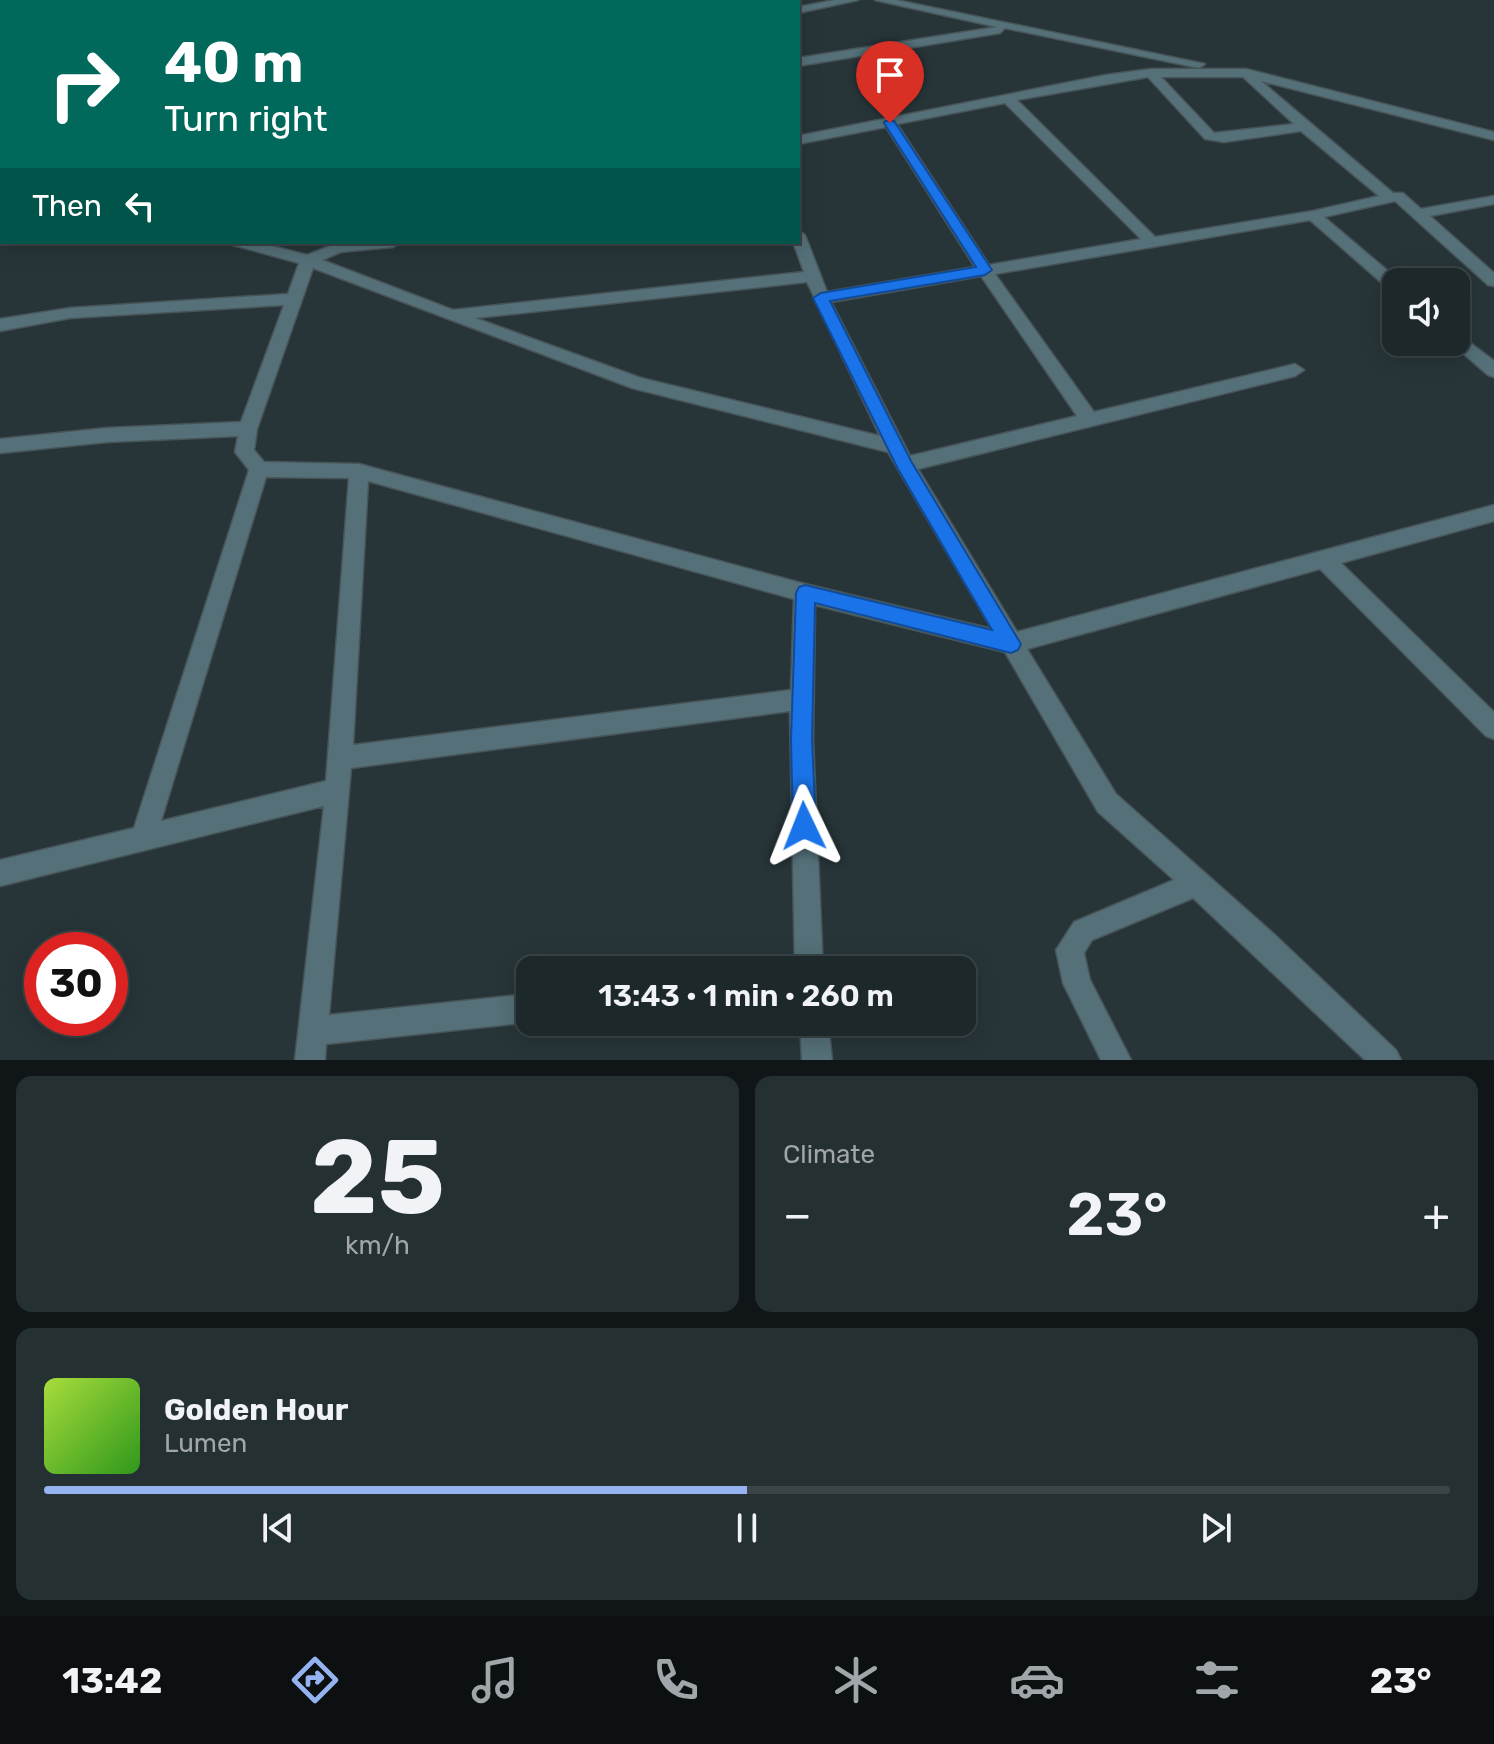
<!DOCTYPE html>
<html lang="en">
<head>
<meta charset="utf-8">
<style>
	:root { --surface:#1d282b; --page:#253033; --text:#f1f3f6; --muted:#a0a6a9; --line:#3b4447; --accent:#95b2f1 }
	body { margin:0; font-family:Rubik,sans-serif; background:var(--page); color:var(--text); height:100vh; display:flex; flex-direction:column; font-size:30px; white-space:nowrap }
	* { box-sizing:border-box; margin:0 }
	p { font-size:26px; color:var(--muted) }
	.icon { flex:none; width:44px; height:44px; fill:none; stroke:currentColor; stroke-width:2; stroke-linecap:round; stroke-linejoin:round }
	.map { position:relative; height:1060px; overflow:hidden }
	.drawer { display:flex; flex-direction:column; gap:16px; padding:16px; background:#101618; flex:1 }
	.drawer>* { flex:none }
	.hud { position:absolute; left:0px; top:0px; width:800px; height:244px; box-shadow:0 4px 20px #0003,0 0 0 2px var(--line); background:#00695c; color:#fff; overflow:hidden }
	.fabs { position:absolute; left:1382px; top:268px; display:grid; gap:16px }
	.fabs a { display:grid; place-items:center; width:88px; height:88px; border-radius:16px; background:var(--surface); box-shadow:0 4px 20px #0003,0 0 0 2px var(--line); font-size:40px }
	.speed { position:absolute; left:24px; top:932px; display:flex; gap:16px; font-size:40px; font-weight:700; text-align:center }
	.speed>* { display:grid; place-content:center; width:104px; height:104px; border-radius:50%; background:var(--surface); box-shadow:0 4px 20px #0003,0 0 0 2px var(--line); line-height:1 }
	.speed .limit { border:12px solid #d22; background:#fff; color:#111 }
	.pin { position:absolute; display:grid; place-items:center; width:68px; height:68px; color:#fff; margin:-82px -34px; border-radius:50% 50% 50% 0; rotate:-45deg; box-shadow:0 0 8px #0007 }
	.pin .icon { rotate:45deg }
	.me { position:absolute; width:88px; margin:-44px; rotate:358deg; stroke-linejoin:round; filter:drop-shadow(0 0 6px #0008) }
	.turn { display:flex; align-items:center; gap:28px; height:168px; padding:0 32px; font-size:36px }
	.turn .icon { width:104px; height:104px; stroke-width:2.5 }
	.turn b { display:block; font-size:56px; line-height:68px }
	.then { display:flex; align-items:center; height:76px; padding:0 32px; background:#0003; gap:16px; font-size:30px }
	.big { font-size:60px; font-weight:600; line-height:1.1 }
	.drawer .card { flex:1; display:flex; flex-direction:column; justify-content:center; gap:12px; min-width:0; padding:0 28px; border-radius:16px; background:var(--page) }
	.drawer .dial { align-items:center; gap:0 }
	.dial b { font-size:104px; line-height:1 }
	.song { display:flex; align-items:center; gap:24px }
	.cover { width:96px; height:96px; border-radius:12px; background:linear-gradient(135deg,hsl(80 70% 55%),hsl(110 70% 35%)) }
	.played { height:8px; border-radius:4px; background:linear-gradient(90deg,var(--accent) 50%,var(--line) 50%) }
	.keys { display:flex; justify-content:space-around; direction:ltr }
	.heat { display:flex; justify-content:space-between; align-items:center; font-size:44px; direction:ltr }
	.drawer .tiles { flex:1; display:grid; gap:16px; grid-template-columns:1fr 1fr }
	.card:last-child { grid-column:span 2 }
	.trip { position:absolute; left:516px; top:956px; width:460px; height:80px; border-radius:16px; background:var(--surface); box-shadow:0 4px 20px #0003,0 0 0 2px var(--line); font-weight:600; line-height:80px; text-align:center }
	.tab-bar { display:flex; height:128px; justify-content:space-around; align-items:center; background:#0c1011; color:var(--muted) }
	.tab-bar .icon { width:56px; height:56px }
	.tab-bar .selected { color:var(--accent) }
	.tab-bar b { font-size:36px; color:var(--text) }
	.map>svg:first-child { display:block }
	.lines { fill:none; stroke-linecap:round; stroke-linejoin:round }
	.minor-casing { stroke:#475458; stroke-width:3 }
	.minor { fill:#557079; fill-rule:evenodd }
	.route { fill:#1a73e8; stroke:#114b97; stroke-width:2 }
</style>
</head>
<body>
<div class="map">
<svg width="1494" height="1060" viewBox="0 0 1494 1060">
	<rect width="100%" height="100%" fill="#273539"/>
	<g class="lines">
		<defs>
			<g id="minor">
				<polygon points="686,0 697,0 698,2 687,2"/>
				<polygon points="835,0 858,0 798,13 798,7"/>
				<polygon points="875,0 896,0 1205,64 1199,68 1005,28 1000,33 798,66 798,58 997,27"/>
				<path d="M1151,69H1246L1494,132V140L1261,81L1393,193H1403L1421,209L1494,196V204L1430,216L1494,273V286L1488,285L1395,201L1324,217L1401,282H1396V291L1390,290L1310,220L995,274L1094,412L1295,364L1304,370L1295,376L918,469L1017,632L1494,505V521L1341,563L1494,712V739L1486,736L1320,569L1027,649L1116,794L1274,934L1396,1050L1401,1060H1365L1193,898L1092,940L1084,953L1090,980L1131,1060H1101L1063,983L1056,950L1074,922L1174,880L1098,812L1005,652L815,605L813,740L823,970H795L790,711L351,768L329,1015L530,994V1022L326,1044L325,1060H295L324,806L0,886V860L134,828L249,470L235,452L238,436L107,442L0,453V439L107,428L241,422L284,305L70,318L0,331V319L70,308L288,294L299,263L233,245L230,242H256L307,255L338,243L401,242L393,247L341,252L322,260L453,310L804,272L793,242H798V230L805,235L827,292L975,267L886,127L798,144V136L1106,75ZM1148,77L1205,139L1224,142L1301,131L1379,196L1313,211L1155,237L1017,100ZM1161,77H1243L1294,124L1214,133ZM1005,103L1141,239L989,265L897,124ZM313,268L632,388L888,452L992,629L805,584L359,464L264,462L254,450L257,429ZM981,276L1077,416L910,456L831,302ZM807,282L880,436L641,378L475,318ZM266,477L349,478L326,781L161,821ZM368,481L794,599L791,690L353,745Z"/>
				<polygon points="2,132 2,140 0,141 0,133"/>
				<rect x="0" y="177" width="2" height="9"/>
				<polygon points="1456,332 1494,361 1494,377 1488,375 1450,342 1456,342"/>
				<polygon points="800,1022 828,1022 832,1060 802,1060"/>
			</g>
		</defs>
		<use href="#minor" class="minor-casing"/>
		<use href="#minor" class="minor"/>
	</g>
	<polygon class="route" points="885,121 894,121 992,270 985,275 830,301 911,461 1021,644 1018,650 1011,653 815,603 812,740 816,826 812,834 804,837 796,834 793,826 791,740 796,593 799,587 805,585 992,630 898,469 813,298 821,293 976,267 884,123"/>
</svg>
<div class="fabs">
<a><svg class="icon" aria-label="sound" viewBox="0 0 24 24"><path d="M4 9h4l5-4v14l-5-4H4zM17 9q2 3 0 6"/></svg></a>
</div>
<div class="speed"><div class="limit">30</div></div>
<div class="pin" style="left:890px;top:123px;background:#d93025"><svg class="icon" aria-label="arrive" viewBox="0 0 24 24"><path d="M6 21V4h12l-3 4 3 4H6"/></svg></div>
<svg class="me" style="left:804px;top:826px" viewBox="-20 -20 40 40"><path d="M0-17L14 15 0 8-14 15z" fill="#1a73e8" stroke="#fff" stroke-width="4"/></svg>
<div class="trip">13:43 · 1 min · 260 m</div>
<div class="hud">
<div class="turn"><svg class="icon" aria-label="right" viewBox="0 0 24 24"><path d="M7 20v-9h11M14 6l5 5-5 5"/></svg><div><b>40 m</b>Turn right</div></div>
<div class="then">Then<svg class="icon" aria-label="left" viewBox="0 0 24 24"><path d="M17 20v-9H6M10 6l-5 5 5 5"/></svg></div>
</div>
</div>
<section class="drawer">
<div class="tiles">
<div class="card dial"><b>25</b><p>km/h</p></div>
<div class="card"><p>Climate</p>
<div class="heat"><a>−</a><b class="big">23°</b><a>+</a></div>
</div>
<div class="card">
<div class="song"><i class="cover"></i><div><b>Golden Hour</b><p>Lumen</p></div></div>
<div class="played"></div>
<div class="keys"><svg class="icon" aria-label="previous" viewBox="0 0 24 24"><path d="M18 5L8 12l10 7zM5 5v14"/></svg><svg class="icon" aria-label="pause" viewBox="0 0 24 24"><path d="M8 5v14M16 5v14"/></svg><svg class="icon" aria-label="next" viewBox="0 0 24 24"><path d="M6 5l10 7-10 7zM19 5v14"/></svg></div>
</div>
</div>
</section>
<nav class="tab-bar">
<b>13:42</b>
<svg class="icon selected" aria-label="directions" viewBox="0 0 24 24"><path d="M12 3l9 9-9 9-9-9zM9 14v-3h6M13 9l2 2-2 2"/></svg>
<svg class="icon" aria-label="music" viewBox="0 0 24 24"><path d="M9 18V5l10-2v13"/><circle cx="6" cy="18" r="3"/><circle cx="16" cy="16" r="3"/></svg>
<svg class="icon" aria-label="phone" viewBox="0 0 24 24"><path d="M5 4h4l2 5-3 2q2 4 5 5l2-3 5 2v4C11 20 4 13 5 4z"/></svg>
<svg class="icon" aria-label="climate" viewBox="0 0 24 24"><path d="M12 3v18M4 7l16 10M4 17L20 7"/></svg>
<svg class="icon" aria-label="car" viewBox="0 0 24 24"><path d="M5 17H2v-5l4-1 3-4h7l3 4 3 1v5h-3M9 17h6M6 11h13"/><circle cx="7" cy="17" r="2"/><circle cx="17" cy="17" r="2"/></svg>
<svg class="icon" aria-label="filters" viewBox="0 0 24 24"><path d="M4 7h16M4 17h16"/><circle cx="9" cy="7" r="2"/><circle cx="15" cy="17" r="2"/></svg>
<b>23°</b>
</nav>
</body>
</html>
